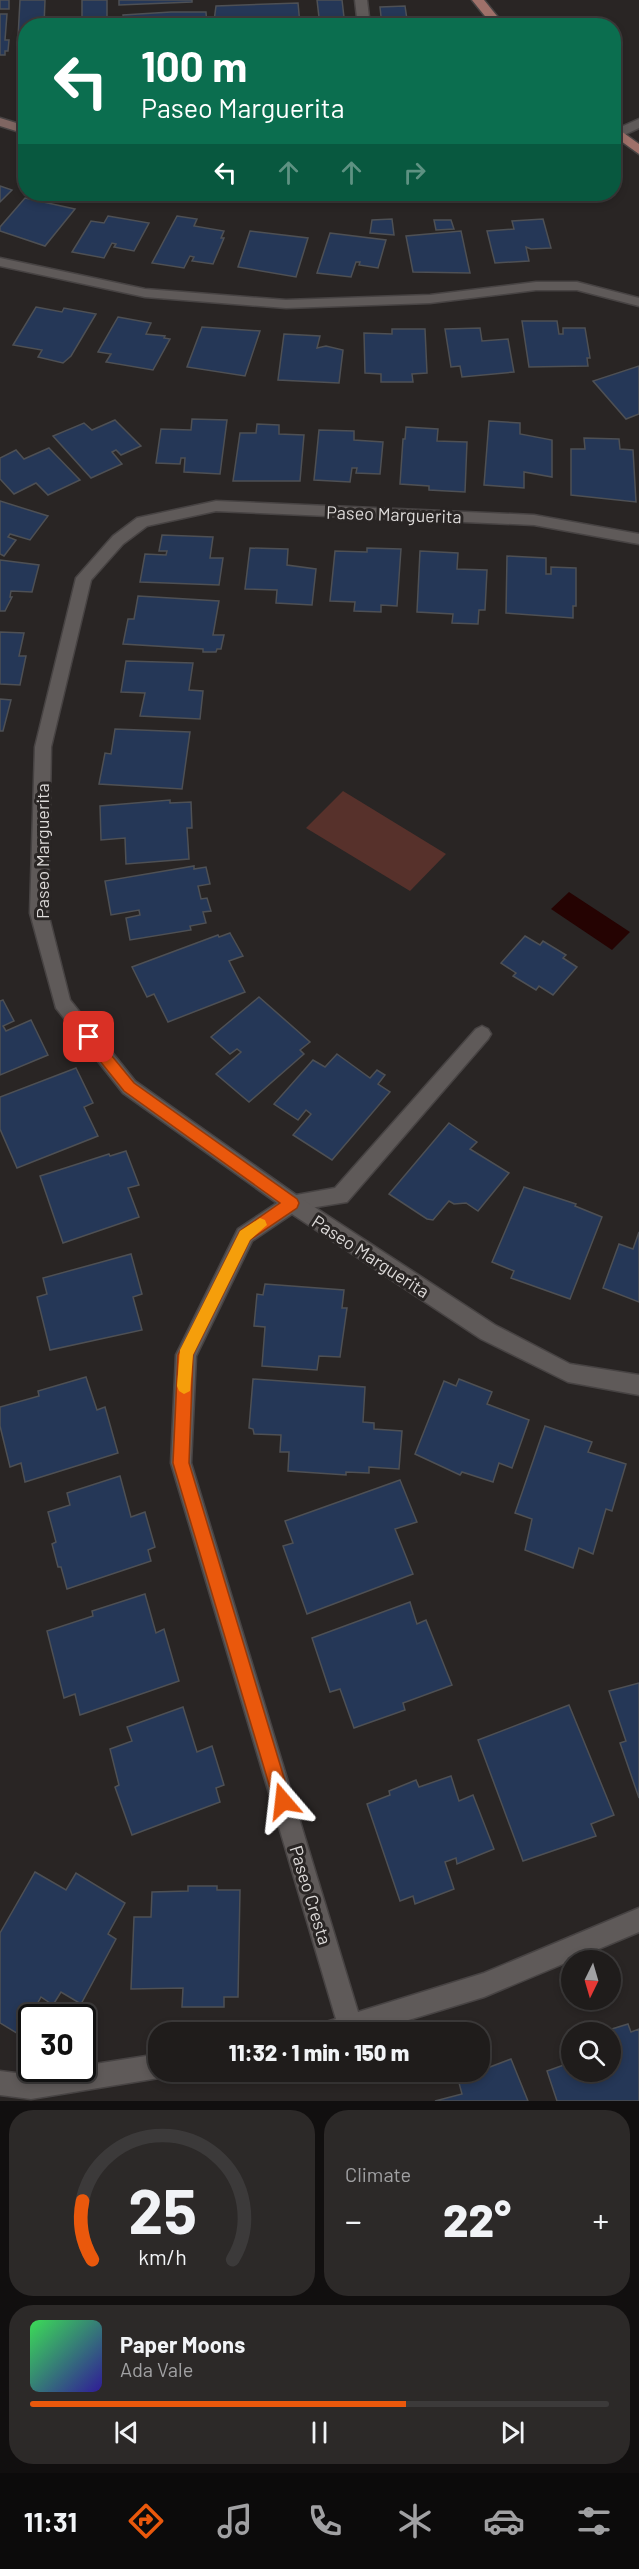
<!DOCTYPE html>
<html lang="en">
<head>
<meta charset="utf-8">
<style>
	:root { --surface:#1f1c1b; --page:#2c2928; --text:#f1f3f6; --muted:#a1a1a3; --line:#3c3a3a; --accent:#ea580c }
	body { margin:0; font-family:Barlow,sans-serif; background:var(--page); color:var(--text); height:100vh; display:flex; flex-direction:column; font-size:22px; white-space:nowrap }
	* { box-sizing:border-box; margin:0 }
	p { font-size:20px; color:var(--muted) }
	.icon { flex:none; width:33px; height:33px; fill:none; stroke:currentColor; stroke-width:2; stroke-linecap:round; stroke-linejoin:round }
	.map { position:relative; height:2101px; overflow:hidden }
	.details { display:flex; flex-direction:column; gap:9px; padding:9px; background:#110f0f; flex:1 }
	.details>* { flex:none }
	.top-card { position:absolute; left:18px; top:18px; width:603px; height:183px; border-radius:24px; box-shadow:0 3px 9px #0003,0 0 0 2px var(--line); background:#0b6e4f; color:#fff; overflow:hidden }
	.needle { width:39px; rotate:185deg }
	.tools { position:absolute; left:561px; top:1950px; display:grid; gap:12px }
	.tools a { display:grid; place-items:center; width:60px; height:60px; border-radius:50%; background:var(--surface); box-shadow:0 3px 9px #0003,0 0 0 2px var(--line); font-size:30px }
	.speed { position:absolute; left:18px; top:2004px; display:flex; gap:12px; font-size:30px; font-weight:700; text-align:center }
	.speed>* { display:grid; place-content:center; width:78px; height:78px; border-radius:50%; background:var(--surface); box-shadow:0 3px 9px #0003,0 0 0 2px var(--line); line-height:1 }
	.speed .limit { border:3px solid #111; border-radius:9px; background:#fff; color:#111 }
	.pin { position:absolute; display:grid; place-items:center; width:51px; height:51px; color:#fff; margin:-26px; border-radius:12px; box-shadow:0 3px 9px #0006 }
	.me { position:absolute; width:66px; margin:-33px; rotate:343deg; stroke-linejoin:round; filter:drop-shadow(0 0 4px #0008) }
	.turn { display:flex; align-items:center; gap:21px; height:126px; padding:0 24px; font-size:27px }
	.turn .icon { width:78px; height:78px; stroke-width:2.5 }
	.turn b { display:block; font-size:42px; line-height:51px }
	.lanes { display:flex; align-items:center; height:57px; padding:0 24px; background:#0003; justify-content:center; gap:30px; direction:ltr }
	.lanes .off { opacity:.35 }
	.big { font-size:45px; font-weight:800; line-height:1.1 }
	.details .tile { flex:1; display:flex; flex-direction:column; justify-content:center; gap:9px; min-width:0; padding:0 21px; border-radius:24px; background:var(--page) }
	.details .dial { align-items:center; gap:0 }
	.dial svg { height:156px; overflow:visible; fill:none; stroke:var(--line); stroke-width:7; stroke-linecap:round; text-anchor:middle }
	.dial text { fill:var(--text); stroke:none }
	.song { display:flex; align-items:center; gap:18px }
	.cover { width:72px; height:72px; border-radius:9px; background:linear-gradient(135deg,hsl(130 70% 55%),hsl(250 70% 35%)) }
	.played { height:6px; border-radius:3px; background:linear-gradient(90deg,var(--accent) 65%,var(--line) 65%) }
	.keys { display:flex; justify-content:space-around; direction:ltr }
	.heat { display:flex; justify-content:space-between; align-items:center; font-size:33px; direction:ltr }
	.details .tiles { flex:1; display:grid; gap:9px; grid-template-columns:1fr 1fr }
	.tile:last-child { grid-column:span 2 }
	.trip { position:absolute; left:148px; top:2022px; width:342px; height:60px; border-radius:24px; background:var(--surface); box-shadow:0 3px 9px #0003,0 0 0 2px var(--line); font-weight:800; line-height:60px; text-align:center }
	.tabs { display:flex; height:96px; justify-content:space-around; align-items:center; background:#0c0b0b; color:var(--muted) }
	.tabs .icon { width:42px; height:42px }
	.tabs .active { color:var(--accent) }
	.tabs b { font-size:27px; color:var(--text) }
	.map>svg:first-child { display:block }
	.green { fill:#57312b }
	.water { fill:#250302 }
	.building { fill:#253757; stroke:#4e5054; stroke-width:1.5 }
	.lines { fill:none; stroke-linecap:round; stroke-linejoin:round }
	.service-casing { stroke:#474343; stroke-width:3 }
	.minor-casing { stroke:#474343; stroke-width:3 }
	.secondary-casing { stroke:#474343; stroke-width:3 }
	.primary-casing { stroke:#474343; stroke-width:3 }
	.service { fill:#5f5a59; fill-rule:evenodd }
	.minor { fill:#5f5a59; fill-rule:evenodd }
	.secondary { fill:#7f6662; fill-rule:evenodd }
	.primary { fill:#9f716a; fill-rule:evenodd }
	.route { fill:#ea580c; stroke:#983908; stroke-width:1.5 }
	.slow { fill:#f59e0b }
	.labels { text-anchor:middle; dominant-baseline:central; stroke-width:6; stroke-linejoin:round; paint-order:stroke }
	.street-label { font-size:18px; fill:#dddad9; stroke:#292524 }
</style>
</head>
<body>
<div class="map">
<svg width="639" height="2101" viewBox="0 0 639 2101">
	<rect width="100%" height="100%" fill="#292524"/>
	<polygon class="green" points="343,791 446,854 410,891 306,828"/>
	<polygon class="water" points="569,892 630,932 612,950 551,909"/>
	<g class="building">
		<rect x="0" y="0" width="9" height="9"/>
		<polygon points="20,0 45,0 44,26 26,26 26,39 18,38"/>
		<rect x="82" y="0" width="25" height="26"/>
		<polygon points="119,0 192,0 192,2 119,5"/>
		<polygon points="317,0 342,0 345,26 320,26"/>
		<polygon points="298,3 300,24 218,26 217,21 214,21 216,6"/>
		<polygon points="405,6 408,26 382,26 380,7"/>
		<polygon points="171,12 206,12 207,26 124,26 123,15"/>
		<polygon points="0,14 7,14 5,40 9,40 8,51 5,51 5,55 0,55"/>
		<polygon points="23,48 26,48 26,89 21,89"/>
		<polygon points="0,186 12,190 0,202"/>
		<polygon points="25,198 75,209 45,246 0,231 0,227"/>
		<polygon points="108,216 149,223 134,251 114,247 116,244 112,243 104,258 72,252 91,221 104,223"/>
		<polygon points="177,216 197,219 194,226 224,231 221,238 224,238 213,264 192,261 194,257 190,256 184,268 152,263"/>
		<polygon points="392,219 394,235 370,233 372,220"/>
		<polygon points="543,219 551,248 531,249 526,247 529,261 495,263 487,231 514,229 512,221"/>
		<polygon points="434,220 451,220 454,229 436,230"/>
		<polygon points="250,231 308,238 296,277 238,267"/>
		<polygon points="461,231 470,273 413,272 406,236"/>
		<polygon points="330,233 386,240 378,268 359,265 360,262 356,262 351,277 317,273"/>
		<polygon points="36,307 62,312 64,308 96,314 71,356 63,363 38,357 42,350 13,345"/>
		<polygon points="118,317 151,323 146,334 165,336 164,338 170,339 153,370 106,362 111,354 98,352"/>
		<polygon points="522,321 557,321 559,334 563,334 563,328 585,328 590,358 587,358 588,366 529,367"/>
		<polygon points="202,327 260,331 245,376 187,367"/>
		<polygon points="480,328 482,341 508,339 514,372 462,377 460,366 451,367 445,329"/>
		<polygon points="392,329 425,329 427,373 412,374 413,382 381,382 381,374 365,373 364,333 392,334"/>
		<polygon points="284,334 320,336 317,348 326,346 343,350 339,383 278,380"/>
		<polygon points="639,366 639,414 626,419 593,381"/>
		<polygon points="192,419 227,420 220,474 184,472 185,458 181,458 180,464 156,463 161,429 191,430"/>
		<polygon points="115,420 141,446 121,455 116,450 112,452 122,464 91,478 53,436 84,423 92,430"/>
		<polygon points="489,421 520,423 520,434 552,440 552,477 524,472 524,488 484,485"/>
		<polygon points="257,424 279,425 279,434 304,435 300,481 233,481 240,433 256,433"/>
		<polygon points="406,427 438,429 437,441 467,442 465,492 429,490 429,486 400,484 403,439 405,439"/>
		<polygon points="319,430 354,431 354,440 383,442 380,474 356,473 357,468 352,468 350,482 314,480"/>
		<polygon points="584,438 619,439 620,449 633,450 636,502 571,495 571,449 585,449"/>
		<polygon points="49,448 80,480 48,495 36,483 14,494 0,479 0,458 16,450 24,459"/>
		<polygon points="0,501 48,516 30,540 10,534 8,537 16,540 4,556 0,554"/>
		<polygon points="162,535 213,537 210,558 223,558 219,585 140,582 145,554 166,555 167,551 159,551"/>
		<polygon points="250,548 288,549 287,565 316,569 312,605 276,603 277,590 245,589"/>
		<polygon points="367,548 401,549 397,606 381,605 381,612 354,611 355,602 330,601 335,551 367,552"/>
		<polygon points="420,551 458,553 457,569 487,570 485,610 479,610 478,624 452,623 453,614 417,612"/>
		<polygon points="507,556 546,558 546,574 551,574 551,567 576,568 576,606 573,606 573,618 506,613"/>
		<polygon points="0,560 39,565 32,592 11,591 10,597 12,597 5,611 0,611"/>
		<polygon points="138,596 219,601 213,635 224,635 221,649 217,649 216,652 203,652 203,649 123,644 128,619 134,619"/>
		<polygon points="0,632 24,633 19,656 26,656 20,685 0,684"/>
		<polygon points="126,661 193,663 189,690 203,691 200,719 140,716 145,693 121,692"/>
		<polygon points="0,699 11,700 3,731 0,731"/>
		<polygon points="115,729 190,732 182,789 99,784 105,753 111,754"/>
		<polygon points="170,800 170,803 191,802 192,828 187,828 189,859 126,864 125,838 101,840 100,806"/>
		<polygon points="194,866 194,869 206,867 210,884 198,886 201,899 207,898 211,911 203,912 206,923 190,926 191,930 130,940 126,918 140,915 139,910 111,915 105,881"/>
		<polygon points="230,933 243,956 229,961 245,992 168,1022 154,994 147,997 132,967 218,935 219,937"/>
		<polygon points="525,936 540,945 543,941 566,955 563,958 577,967 553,995 539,986 536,990 513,976 516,973 501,963"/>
		<polygon points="259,997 310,1042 300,1050 304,1054 249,1102 216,1074 241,1052 237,1049 230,1054 211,1037"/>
		<polygon points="3,1000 14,1021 3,1026 6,1031 31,1020 48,1055 0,1075 0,1001"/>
		<polygon points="337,1054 370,1078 377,1070 385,1075 378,1084 390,1092 332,1160 293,1135 311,1114 306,1110 298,1120 274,1104 313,1060 325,1067"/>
		<polygon points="76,1068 93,1103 84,1107 98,1136 17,1168 0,1129 0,1097"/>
		<polygon points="449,1123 477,1142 470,1149 509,1173 478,1211 466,1203 454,1204 449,1201 433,1220 427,1219 389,1194"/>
		<polygon points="126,1151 139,1185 128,1188 139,1217 63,1243 40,1176 109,1154 110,1156"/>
		<polygon points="524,1187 576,1204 575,1206 602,1217 570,1299 511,1278 514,1271 492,1262"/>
		<polygon points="639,1232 639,1302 603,1288 619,1244 633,1249"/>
		<polygon points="131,1254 142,1294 133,1297 142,1330 50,1350 37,1297 47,1294 43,1278"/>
		<polygon points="265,1284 344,1290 342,1308 347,1308 340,1357 319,1356 317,1370 262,1366 265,1327 254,1326 257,1294 263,1295"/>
		<polygon points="86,1377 97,1410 105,1407 118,1453 25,1482 21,1463 10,1467 0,1426 0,1407 39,1396 38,1391"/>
		<polygon points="253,1379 365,1387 363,1422 374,1423 374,1429 402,1431 399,1469 369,1467 369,1473 346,1472 346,1475 288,1471 289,1452 280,1452 281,1435 254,1434 253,1429 249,1428"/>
		<polygon points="459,1379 492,1392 487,1404 529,1420 512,1468 499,1463 493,1482 462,1472 460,1475 415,1454 444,1381 456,1386"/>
		<polygon points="545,1426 592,1442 588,1452 626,1464 612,1511 606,1509 593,1554 579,1548 573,1568 525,1550 532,1519 515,1513"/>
		<polygon points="120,1476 131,1517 145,1512 155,1547 148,1550 151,1561 67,1589 61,1567 58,1567 52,1544 56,1542 48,1512 70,1505 67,1493"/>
		<polygon points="400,1480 417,1522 395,1529 413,1574 307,1614 283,1546 293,1543 285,1521"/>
		<polygon points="145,1594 156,1633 164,1629 179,1681 80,1715 75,1694 64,1698 47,1631 93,1616 92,1611"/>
		<polygon points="410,1602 417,1624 426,1620 452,1685 403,1703 405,1710 354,1728 340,1689 330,1692 312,1638"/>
		<polygon points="639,1683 639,1798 620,1743 626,1741 609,1691"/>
		<polygon points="569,1705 614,1815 591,1824 596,1836 523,1861 478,1740"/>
		<polygon points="183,1707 197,1752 212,1746 224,1785 216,1788 220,1802 132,1835 115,1787 119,1785 110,1749 132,1741 127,1727"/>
		<polygon points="451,1776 459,1801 473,1795 494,1849 457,1864 456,1858 445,1862 454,1889 415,1904 413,1896 400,1901 367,1804 390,1795 389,1791 416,1780 419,1787"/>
		<polygon points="35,1872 66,1890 76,1873 125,1903 108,1934 116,1939 81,2004 61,1992 53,2005 41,1997 20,2035 0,2023 0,1933"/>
		<polygon points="188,1886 217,1886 217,1890 240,1890 238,1997 224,1997 224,2007 182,2007 183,1988 131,1989 134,1917 151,1917 152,1892 188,1891"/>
		<polygon points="628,2024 631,2032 639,2029 639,2101 557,2101 547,2071 572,2062 572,2072 610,2072 610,2032 602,2032"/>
		<polygon points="511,2059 528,2101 435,2101 462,2094 458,2079"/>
	</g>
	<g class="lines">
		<defs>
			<g id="service">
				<polygon points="355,0 367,0 370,26 358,26"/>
				<polygon points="482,1026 488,1029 491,1034 488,1039 347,1202 292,1211 285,1209 283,1203 285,1197 335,1188 476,1029"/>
			</g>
			<g id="minor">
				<polygon points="639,119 639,128 622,136 614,135 614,130"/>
				<polygon points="0,258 145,289 286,300 430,295 536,282 577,282 639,298 639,306 577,290 536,290 430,303 286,308 145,297 0,266"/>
				<polygon points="216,501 534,515 639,534 639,544 534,525 216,511 147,526 123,544 91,580 51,747 48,913 70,1000 135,1081 299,1197 495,1325 570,1364 639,1375 639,1395 568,1382 481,1339 292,1214 252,1241 196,1356 191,1463 358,2012 484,1973 639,1908 639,1932 484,1997 369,2032 320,2032 323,2023 336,2019 171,1463 176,1355 238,1229 277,1203 123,1093 56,1008 30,913 35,747 76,578 113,536 137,518"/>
				<polygon points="159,2054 159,2072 169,2072 159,2078 31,2099 0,2095 0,2071 31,2075 82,2068 82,2066"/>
			</g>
			<polygon id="secondary" points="0,118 26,126 26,134 0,126"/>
			<g id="primary">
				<polygon points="472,0 484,0 505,26 493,26"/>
				<polygon points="614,126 639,144 639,154 614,136"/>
			</g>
		</defs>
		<use href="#service" class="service-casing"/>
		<use href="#minor" class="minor-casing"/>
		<use href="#secondary" class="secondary-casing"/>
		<use href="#primary" class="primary-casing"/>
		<use href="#service" class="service"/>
		<use href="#minor" class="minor"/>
		<use href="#secondary" class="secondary"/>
		<use href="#primary" class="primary"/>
	</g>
	<polygon class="route" points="89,1031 93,1033 134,1083 297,1199 299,1203 297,1208 250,1240 193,1355 189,1463 291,1801 289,1807 283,1810 277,1807 274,1801 173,1463 178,1355 240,1231 280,1203 124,1091 84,1041 82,1037"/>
	<polygon class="slow" points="260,1218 265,1220 267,1225 250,1240 193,1355 190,1391 184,1394 179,1391 177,1386 180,1350 240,1231"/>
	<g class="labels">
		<g class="street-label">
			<text transform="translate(394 514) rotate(2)">Paseo Marguerita</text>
			<text transform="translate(42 851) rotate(-90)">Paseo Marguerita</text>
			<text transform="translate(371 1256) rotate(33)">Paseo Marguerita</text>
			<text transform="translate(311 1895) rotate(73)">Paseo Cresta</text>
		</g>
	</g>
</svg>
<div class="tools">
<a><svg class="needle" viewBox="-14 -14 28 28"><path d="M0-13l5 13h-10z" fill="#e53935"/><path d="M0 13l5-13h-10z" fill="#a1a1a3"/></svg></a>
<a><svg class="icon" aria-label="search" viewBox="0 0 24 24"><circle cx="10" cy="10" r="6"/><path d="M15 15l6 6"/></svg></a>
</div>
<div class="speed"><div class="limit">30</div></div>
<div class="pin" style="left:89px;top:1037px;background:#d93025"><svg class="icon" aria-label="arrive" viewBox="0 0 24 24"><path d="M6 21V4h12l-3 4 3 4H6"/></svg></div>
<svg class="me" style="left:283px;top:1801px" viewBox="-20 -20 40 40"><path d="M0-17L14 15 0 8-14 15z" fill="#ea580c" stroke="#fff" stroke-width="4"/></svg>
<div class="trip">11:32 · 1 min · 150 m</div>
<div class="top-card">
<div class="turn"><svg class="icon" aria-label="left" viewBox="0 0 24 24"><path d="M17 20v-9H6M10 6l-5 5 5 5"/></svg><div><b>100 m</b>Paseo Marguerita</div></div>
<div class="lanes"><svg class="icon" aria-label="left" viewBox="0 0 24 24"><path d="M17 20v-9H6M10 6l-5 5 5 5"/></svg><svg class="icon off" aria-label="ahead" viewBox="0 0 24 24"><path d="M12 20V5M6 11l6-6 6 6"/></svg><svg class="icon off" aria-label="ahead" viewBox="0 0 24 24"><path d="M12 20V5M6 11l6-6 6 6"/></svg><svg class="icon off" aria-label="right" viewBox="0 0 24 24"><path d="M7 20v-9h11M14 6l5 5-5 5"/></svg></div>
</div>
</div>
<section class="details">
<div class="tiles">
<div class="tile dial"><svg viewBox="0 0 100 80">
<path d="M14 69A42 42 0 1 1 86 69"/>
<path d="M14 69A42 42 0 0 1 9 39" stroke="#ea580c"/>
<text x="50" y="56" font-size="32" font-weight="700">25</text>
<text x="50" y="72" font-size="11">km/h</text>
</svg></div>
<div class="tile"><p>Climate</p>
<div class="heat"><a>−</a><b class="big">22°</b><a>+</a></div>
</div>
<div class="tile">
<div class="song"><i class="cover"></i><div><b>Paper Moons</b><p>Ada Vale</p></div></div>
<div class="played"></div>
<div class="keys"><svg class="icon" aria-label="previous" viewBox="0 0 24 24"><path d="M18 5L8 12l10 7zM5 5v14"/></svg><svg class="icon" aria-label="pause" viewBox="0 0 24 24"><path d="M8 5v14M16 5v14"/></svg><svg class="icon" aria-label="next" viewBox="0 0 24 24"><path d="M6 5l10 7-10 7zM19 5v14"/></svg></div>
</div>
</div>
</section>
<nav class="tabs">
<b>11:31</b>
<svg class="icon active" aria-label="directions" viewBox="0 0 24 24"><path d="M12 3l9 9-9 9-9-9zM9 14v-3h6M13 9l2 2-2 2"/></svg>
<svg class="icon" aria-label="music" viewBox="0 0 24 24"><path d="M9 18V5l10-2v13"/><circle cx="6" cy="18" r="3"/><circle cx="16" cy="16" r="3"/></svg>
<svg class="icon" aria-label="phone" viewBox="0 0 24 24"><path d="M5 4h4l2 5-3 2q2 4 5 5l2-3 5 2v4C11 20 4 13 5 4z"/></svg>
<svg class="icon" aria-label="climate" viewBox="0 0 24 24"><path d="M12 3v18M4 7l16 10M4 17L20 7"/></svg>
<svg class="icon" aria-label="car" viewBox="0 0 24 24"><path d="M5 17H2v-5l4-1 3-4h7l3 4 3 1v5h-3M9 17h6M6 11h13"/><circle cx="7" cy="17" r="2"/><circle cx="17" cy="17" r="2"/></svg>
<svg class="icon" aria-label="filters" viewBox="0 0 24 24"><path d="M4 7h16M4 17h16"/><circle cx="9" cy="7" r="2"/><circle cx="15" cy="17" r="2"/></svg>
</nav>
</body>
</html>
